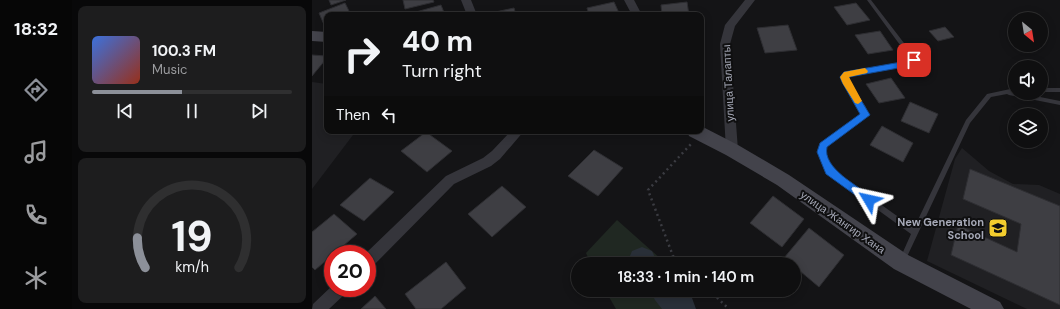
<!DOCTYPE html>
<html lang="en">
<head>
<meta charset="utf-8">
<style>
	:root { --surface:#0f0f10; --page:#1d1d1e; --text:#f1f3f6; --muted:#9b9c9f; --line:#2f2f30; --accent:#8c9099 }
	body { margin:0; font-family:"DM Sans",sans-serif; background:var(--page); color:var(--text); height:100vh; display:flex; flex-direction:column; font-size:15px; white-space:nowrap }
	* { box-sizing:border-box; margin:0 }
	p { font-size:13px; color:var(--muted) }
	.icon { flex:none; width:22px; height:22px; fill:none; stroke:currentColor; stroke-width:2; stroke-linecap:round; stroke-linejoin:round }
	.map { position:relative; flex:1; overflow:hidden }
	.details { display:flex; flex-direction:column; gap:6px; padding:6px; background:#080809; width:240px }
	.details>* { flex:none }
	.top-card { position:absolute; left:12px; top:12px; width:380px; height:122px; border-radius:8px; box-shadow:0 2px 10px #0003,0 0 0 1px var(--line); background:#0f0f10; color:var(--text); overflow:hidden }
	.needle { width:26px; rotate:150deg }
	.fabs { position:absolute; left:696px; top:12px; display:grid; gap:8px }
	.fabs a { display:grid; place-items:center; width:40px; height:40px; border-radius:50%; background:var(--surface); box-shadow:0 2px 10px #0003,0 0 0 1px var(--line); font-size:20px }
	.speed { position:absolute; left:12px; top:245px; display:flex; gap:8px; font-size:20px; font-weight:700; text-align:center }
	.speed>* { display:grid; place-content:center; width:52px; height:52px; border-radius:50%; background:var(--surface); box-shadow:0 2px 10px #0003,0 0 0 1px var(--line); line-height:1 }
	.speed .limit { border:6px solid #d22; background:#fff; color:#111 }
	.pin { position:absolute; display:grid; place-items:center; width:34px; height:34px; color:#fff; margin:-17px; border-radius:8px; box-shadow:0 2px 6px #0006 }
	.me { position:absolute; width:44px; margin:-22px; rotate:306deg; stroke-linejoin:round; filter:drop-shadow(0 0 3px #0008) }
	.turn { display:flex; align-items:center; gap:14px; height:84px; padding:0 12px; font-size:18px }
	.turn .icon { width:52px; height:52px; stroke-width:2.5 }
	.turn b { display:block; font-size:28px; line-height:34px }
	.then { display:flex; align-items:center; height:38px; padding:0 12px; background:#0003; gap:8px; font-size:15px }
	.details .card { flex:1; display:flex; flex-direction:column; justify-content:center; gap:6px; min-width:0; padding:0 14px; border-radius:8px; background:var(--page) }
	.details .dial { align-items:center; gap:0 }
	.dial svg { height:104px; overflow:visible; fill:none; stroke:var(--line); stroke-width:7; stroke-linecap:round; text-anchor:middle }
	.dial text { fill:var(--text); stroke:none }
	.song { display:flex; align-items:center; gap:12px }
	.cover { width:48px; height:48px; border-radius:6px; background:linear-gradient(135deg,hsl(220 70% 55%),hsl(10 70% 35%)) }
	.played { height:4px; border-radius:2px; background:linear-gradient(90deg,var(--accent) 45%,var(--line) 45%) }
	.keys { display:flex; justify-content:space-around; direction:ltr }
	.trip { position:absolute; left:259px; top:257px; width:230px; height:40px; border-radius:20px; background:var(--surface); box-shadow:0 2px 10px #0003,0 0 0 1px var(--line); font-weight:600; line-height:40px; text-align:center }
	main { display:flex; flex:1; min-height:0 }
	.dock { display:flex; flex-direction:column; width:72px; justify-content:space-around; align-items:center; background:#060606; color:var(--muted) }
	.dock .icon { width:28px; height:28px }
	.dock .on { color:var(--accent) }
	.dock b { font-size:18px; color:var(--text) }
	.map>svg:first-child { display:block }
	.built { fill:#202023 }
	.green { fill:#202822 }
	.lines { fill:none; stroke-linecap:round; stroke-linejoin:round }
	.river { fill:#2a3039; fill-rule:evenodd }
	.building { fill:#3e3e43; stroke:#2e2e32 }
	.path { stroke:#3b3c42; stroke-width:2.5; stroke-dasharray:2 3.5; stroke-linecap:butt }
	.lane { fill:#35353b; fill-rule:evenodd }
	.street { fill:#35353b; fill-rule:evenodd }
	.secondary { fill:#43434b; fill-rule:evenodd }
	.route { fill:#1a73e8; stroke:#114b97 }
	.slow { fill:#f59e0b }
	.labels { text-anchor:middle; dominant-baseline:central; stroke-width:4; stroke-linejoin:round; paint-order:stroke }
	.street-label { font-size:11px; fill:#a5a8b6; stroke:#0f0f10 }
	.poi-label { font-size:11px; font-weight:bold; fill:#a5a8b6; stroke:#0f0f10; text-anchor:end }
</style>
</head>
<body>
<main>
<nav class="dock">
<b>18:32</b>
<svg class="icon on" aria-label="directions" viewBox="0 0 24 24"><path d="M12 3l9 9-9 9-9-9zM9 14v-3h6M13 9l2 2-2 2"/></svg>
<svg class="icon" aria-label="music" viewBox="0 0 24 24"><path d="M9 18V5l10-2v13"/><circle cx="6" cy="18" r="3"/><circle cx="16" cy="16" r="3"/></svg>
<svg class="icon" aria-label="phone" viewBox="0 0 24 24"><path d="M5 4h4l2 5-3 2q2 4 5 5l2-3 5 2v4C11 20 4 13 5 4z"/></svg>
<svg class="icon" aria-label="climate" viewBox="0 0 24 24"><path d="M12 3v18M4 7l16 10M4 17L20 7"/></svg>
</nav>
<section class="details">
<div class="card">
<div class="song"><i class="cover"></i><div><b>100.3 FM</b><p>Music</p></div></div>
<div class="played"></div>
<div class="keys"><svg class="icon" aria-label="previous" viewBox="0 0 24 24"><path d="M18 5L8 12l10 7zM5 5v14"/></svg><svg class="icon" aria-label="pause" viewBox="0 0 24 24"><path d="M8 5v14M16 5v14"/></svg><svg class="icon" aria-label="next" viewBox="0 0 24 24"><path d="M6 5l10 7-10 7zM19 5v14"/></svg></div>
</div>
<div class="card dial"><svg viewBox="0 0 100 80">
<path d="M14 69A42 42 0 1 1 86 69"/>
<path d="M14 69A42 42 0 0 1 8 46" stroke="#8c9099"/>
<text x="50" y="56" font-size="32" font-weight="700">19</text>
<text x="50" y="72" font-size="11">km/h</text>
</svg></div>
</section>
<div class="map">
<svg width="748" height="309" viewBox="0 0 748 309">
	<rect width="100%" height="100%" fill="#141416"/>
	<g class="built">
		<polygon points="0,82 15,84 15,131 44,131 0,189"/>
		<polygon points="650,148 677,171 701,184 727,185 748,194 748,309 715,309 615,261 643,159"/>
	</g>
	<g class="green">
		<polygon points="305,220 350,260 351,264 279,264 274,253"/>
		<polygon points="293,290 359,290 364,309 304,309"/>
	</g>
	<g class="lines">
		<g class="river">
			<polygon points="330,247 340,251 346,264 317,264 316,261 320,251"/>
			<polygon points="338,290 372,290 380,298 384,309 350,309 343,300"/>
		</g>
	</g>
	<g class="building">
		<polygon points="17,0 34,0 19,5"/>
		<polygon points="91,0 121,0 122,2 93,9"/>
		<polygon points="302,2 308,15 277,15 275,8"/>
		<polygon points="375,2 377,15 350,15 349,5"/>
		<polygon points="33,3 39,15 15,15 15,27 13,27 7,13"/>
		<polygon points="544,3 558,20 535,25 522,7"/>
		<polygon points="129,5 133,15 105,15 104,12"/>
		<polygon points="202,8 204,15 175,15 174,14"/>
		<polygon points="476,25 485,50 453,53 445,28"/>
		<polygon points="633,27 642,37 626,41 617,31"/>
		<polygon points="568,31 581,50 556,54 543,35"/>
		<polygon points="0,55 15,56 15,58 0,76"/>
		<polygon points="579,78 593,98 567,103 554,84"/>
		<polygon points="598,102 626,114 617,133 589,121"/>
		<polygon points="570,126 601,143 591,162 558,145"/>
		<polygon points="114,132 140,151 115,172 89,151"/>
		<polygon points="282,150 311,168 286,196 256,176"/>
		<polygon points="658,169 748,206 748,305 639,255 646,225 705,252 709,224 651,199"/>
		<polygon points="58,178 82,192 52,221 28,205"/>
		<polygon points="190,186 214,207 180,237 156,214"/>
		<polygon points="461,196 492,219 470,247 438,223"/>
		<polygon points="22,214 45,234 3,270 0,267 0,232"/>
		<polygon points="497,228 532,255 507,287 482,266 482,264 479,264 472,258"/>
		<polygon points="134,262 154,288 129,309 104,309 93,294"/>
		<polygon points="63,296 74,309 49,309"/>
	</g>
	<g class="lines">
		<g class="path">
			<polyline points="370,264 361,256 336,190 380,143"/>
			<polyline points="397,290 417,309"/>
		</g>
		<g class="lane">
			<polygon points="555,0 559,0 605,60 602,64 600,65 537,76 536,77 537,82 554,107 556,115 555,117 514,146 512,152 519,169 602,228 654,120 675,94 703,88 703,93 708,93 748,101 748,105 697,95 695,94 679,97 658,123 592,263 590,264 588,263 587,261 599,234 515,173 506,152 509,143 550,114 549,109 531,82 530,77 533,73 595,62 598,61 599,60"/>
			<rect x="729" y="88" width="19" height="4"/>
		</g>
		<g class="street">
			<polygon points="149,0 159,0 165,15 155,15"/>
			<polygon points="312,0 322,0 330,15 320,15"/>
			<polygon points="433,0 443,0 423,26 418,44 426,150 424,154 420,155 416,154 414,150 408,44 413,25"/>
			<polygon points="199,131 212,131 188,159 179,166 142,184 60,267 55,269 55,254 53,254 134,176 171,158 180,151"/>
			<polygon points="21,285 21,288 36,288 34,293 17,309 0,309 1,304"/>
		</g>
		<g class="secondary">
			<polygon points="0,31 15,32 15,42 0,41"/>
			<polygon points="389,126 426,145 477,175 596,255 688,302 692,309 659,309 582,269 465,185 414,155 377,136 375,131 389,131"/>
		</g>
	</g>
	<path class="route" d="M602,57L606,60L603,65L537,77L538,82L558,115L515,147C510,168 547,187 561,197L562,200L561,204L557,205L514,174L505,152L508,143L548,114L530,82L528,77L532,72L595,61Z"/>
	<polygon class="slow" points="553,68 556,71 555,73 537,77 550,101 546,104 543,103 531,84 528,77 532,72"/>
	<defs>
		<symbol id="school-square" viewBox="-11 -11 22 22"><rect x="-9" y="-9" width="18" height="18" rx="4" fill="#f3cd2e" stroke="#0f0f10"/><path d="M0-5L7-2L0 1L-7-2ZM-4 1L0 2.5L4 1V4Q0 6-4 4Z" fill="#111"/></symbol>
	</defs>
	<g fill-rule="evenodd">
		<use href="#school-square" x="675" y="217" width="22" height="22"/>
	</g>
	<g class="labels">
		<g class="street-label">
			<text transform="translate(416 83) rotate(-93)">улица Талапты</text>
			<text transform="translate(531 222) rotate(35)">улица Жангир Хана</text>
		</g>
		<g class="poi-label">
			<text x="672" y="222">New Generation<tspan x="672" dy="13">School</tspan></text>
		</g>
	</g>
</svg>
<div class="fabs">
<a><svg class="needle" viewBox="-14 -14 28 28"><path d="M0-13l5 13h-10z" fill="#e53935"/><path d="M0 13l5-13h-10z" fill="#9b9c9f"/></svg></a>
<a><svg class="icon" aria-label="sound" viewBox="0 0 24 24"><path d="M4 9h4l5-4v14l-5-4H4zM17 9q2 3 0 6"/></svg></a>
<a><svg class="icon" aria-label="layers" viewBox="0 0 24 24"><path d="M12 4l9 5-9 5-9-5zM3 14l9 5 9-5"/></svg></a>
</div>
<div class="speed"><div class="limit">20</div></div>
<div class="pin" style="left:602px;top:60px;background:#d93025"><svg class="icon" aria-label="arrive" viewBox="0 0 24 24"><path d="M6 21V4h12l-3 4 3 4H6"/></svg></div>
<svg class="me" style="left:557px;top:200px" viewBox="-20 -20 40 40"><path d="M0-17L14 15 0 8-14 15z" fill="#1a73e8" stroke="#fff" stroke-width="4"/></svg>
<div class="trip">18:33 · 1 min · 140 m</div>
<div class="top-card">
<div class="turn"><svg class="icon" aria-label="right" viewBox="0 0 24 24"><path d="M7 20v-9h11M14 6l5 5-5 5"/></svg><div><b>40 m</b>Turn right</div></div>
<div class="then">Then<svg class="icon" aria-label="left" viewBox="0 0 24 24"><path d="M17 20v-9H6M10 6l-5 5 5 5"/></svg></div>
</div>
</div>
</main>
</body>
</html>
